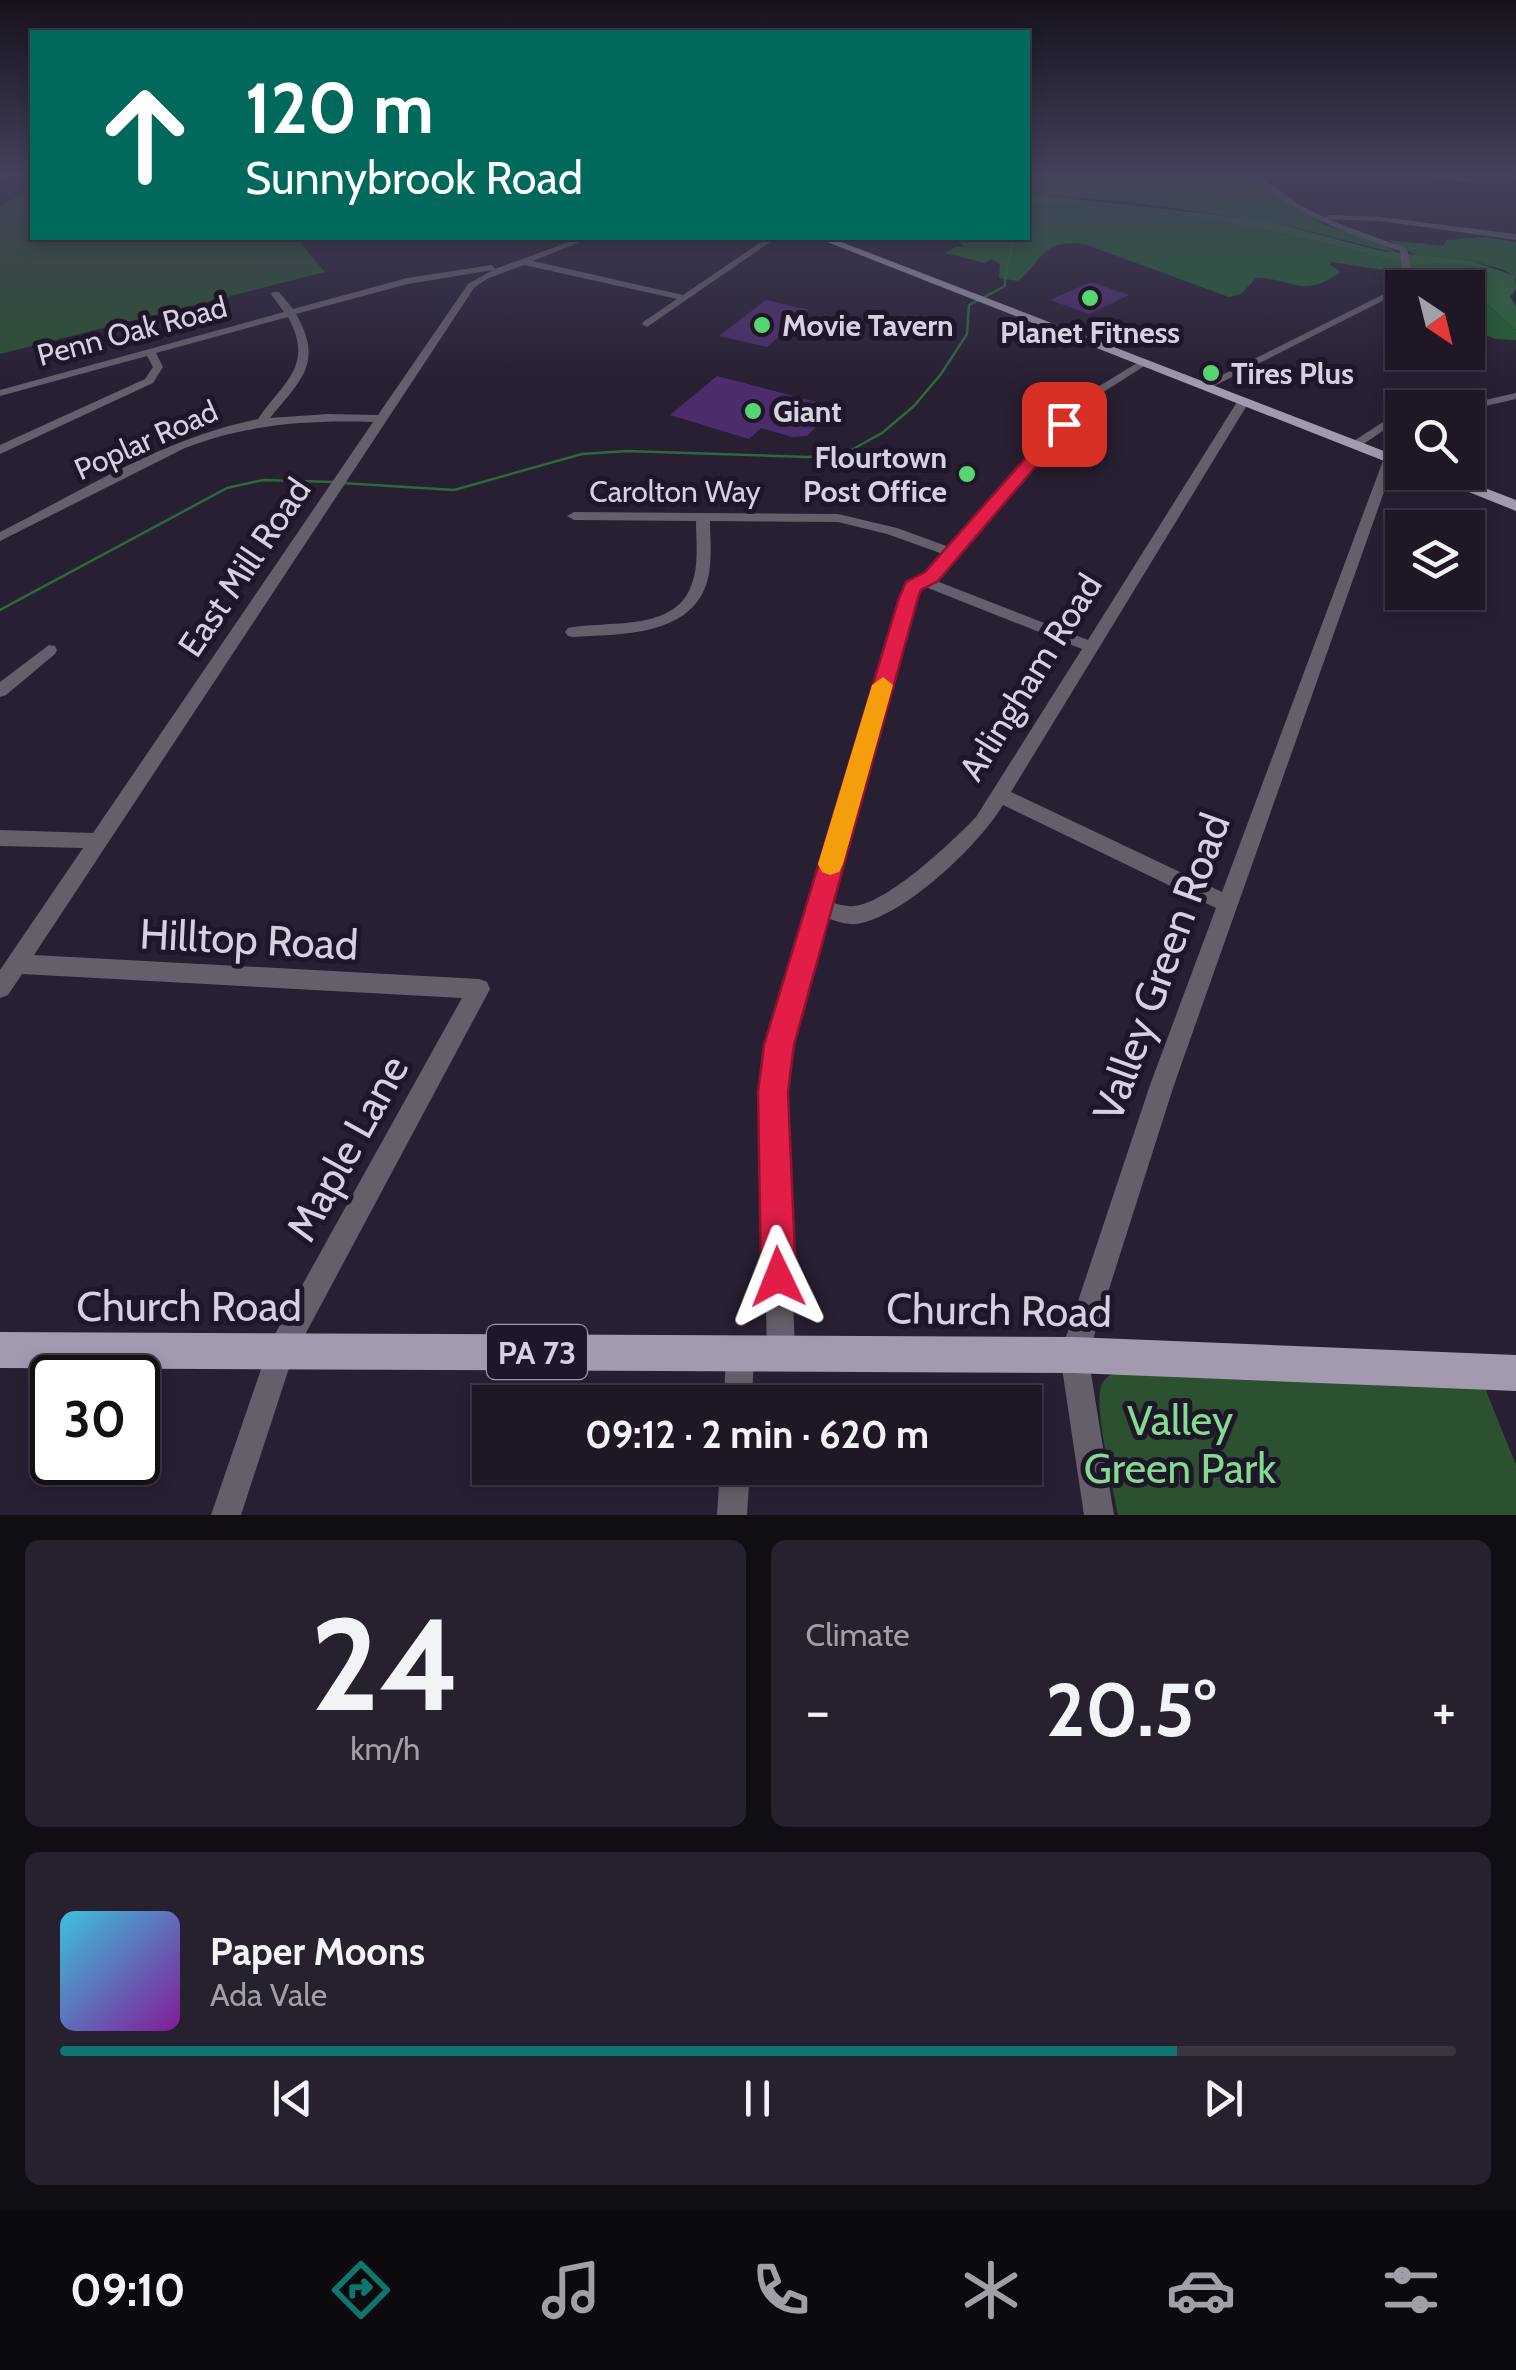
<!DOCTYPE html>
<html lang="en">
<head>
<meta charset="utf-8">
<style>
	:root { --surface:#1f1726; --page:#27202e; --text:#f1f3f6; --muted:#a19fa7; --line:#3c3643; --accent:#0f766e }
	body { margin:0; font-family:Cabin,sans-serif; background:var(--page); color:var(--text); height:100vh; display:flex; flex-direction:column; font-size:38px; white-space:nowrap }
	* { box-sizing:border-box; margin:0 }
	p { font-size:32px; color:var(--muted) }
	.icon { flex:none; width:55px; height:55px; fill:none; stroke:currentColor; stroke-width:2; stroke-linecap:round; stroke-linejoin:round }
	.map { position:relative; height:1515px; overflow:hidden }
	.panel { display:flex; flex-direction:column; gap:25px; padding:25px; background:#110d15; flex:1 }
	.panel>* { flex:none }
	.top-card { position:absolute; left:30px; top:30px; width:1000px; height:210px; border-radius:0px; box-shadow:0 5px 15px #0003,0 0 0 2px var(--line); background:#00695c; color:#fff; overflow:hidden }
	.needle { width:65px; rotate:145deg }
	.tools { position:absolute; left:1385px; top:270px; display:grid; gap:20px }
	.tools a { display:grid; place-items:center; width:100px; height:100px; border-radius:0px; background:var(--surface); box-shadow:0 5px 15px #0003,0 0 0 2px var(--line); font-size:50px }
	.speed { position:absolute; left:30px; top:1355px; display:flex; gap:20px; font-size:50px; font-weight:700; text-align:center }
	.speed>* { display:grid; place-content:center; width:130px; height:130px; border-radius:50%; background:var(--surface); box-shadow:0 5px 15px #0003,0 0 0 2px var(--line); line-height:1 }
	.speed .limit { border:5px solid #111; border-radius:15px; background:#fff; color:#111 }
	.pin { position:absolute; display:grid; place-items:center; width:85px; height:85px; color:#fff; margin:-42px; border-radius:20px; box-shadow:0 5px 15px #0006 }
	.me { position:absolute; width:110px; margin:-55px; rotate:358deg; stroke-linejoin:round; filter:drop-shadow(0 0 8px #0008) }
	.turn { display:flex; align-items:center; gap:35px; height:210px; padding:0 50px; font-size:45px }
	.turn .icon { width:130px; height:130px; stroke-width:2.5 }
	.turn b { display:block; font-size:70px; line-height:85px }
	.big { font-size:75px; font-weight:700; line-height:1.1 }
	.panel .card { flex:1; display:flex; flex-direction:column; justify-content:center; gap:15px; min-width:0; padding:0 35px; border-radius:15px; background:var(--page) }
	.panel .dial { align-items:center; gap:0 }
	.dial b { font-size:130px; line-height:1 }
	.song { display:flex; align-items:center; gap:30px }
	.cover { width:120px; height:120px; border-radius:15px; background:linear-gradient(135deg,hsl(190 70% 55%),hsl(290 70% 35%)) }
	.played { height:10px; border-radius:5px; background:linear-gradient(90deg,var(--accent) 80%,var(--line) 80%) }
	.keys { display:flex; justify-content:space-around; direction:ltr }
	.heat { display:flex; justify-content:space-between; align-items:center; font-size:55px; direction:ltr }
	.panel .tiles { flex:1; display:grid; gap:25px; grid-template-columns:1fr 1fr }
	.card:last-child { grid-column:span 2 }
	.trip { position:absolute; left:472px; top:1385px; width:570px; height:100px; border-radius:0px; background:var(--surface); box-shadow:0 5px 15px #0003,0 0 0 2px var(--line); font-weight:700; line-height:100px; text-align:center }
	.tab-bar { display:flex; height:160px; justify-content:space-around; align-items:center; background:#0c090f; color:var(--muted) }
	.tab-bar .icon { width:70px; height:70px }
	.tab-bar .active { color:var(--accent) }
	.tab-bar b { font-size:45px; color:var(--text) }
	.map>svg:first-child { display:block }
	.green { fill:#2b5131 }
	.forest { fill:#20622e }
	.water { fill:#2a6b37 }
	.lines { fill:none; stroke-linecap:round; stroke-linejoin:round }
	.stream { stroke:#2a6b37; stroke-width:2.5 }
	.building { fill:#4c2d6b }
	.minor { fill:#645f6a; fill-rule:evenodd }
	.major { fill:#a39aaf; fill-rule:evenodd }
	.route { fill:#e11d48; stroke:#92132f; stroke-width:2.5 }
	.slow { fill:#f59e0b }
	.poi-dot { fill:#57d570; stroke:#1f1629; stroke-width:4 }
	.labels { text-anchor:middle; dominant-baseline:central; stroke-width:10; stroke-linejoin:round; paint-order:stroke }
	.far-poi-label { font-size:30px; font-weight:bold; fill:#d6d1de; stroke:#1f1629; text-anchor:start }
	.far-street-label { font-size:30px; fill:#d6d1de; stroke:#1f1629 }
	.shield { fill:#1f1629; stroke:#9f99a8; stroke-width:2.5 }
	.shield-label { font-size:32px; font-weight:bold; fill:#d6d1de }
	.street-label { font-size:35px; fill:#d6d1de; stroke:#1f1629 }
	.near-street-label { font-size:42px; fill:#d6d1de; stroke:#1f1629 }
	.near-park-label { font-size:42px; fill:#83db8f; stroke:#1f1629 }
</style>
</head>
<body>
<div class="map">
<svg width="1516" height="1515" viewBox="0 0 1516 1515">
	<rect width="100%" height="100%" fill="#291f33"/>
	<g class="green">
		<polygon points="32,188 32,238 296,238 325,272 0,354 0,206"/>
		<path d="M1118,1371L1483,1383L1516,1465V1515H1118C1113,1488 1094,1409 1101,1386C1104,1378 1111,1374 1118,1371Z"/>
	</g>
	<g class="forest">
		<polygon points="1028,174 1247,174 1323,224 1378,241 1399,254 1285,225 1140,203 1039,195 1028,187"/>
		<path d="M1028,203C1150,203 1288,231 1405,264C1433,260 1465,260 1489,274L1481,287L1483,300L1516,330V340L1496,339L1468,329V322L1479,315L1480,307L1468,296V288C1448,287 1421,287 1411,268L1397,272L1331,262L1330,265L1341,272C1299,300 1298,278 1256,278L1241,294L1229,297L1084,244C1041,239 1045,259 1018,281L999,278L1000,264L991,259L985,263L945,253L955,247H965L953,238H1028Z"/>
		<polygon points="1485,237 1516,242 1516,278 1505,270 1472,261 1416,255 1388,240 1443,246 1447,240"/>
	</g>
	<path class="water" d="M1028,187L1039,195L1268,221L1381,251L1472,261L1515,276L1516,289L1510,297L1516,306V330L1483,300L1481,287L1489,274C1463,258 1434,265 1405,264C1288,231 1150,203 1028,203Z"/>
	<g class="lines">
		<g class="stream">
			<path d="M342,483L454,490L582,454L627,451L807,457L844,454L882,433L914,406L941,374L967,334L969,305L1005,286C1004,268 1014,255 1012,238"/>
			<polyline points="0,610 227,488 263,480 333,482"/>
		</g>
	</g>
	<g class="building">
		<polygon points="1091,282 1129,295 1089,314 1050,300"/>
		<polygon points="766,300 809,310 767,347 719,336"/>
		<polygon points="717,376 835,407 807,436 792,437 761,428 749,439 670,415"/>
	</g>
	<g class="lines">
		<g class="minor">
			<polygon points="0,174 9,174 0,180"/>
			<path d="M1247,174C1265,174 1280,193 1295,202C1331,223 1369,235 1407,248L1413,281L1408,288H1402V291L1206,390L1202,389V385L1400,286L1403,281L1400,251C1341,231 1296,215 1247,174Z"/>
			<polygon points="1417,174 1440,174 1471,180 1467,182"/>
			<polygon points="1328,215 1380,217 1516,234 1516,240 1380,221 1325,219"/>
			<path d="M580,238H590L533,261L683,295L767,238H776L647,327L642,324L643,322L677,299L524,265L487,279L474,288L34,955L479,979L487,982L490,989L292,1359L241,1515H211L270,1343L462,998L22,974L8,995L0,998V970L83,848L0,846V830L93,833L373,422C308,420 247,424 185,448L0,541V532C83,490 166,437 258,419C283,382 315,366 288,317L156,353L163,367L153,383L0,454V445L145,379L153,367L147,356L0,396V390L284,312L271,294L273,292H279L293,309L407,278L492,265L495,269ZM493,270L468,284L378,415L328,414L270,418C301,380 324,363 296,314L408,284Z"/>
			<path d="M1142,360L1146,361V365L1091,400L934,580L1088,640L1237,402L1247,400L1249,402L1011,792L1222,892L1384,458L1390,454L1396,458L1174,1085L1088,1355L1114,1515H1084L1060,1355L1150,1085L1216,908L1003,805C979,845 905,916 857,924C846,925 836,921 826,918L790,1045L785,1093L795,1351L791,1361L781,1365L771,1361L767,1351L761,1093L768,1045L901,598L908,583L926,573L943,554L887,534L838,522L710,521C710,541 713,566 706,585C688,637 618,634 573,637L568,636L565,632L568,628C607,620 677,633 692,583C699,564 696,541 696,521L574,520L567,516L574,512L838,514L897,528L949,547L1083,396ZM923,586L1082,649L976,817C953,841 888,903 854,906C846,907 838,904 830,902L915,598Z"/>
			<polygon points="1516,393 1516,399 1472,409 1435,405 1407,408 1435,399 1472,403"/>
			<polygon points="1402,410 1402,418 1359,447 1349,444"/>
			<polygon points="49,645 55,646 57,650 55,654 6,695 0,697 0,682"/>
			<polygon points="740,1338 750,1342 754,1352 752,1402 724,1402 726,1352 730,1342"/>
			<polygon points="720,1468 750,1468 747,1515 717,1515"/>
		</g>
		<g class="major">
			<polygon points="817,238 831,238 1402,458 1402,468"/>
			<polygon points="1419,472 1443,472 1516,500 1516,511"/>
			<polygon points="0,1332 1074,1337 1516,1355 1516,1391 1074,1373 0,1368"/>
		</g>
	</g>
	<linearGradient id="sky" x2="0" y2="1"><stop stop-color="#17111c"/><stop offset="0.45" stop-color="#43425b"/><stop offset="1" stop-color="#43425b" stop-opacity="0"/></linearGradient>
	<rect width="1516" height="386" fill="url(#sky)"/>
	<polygon class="route" points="1059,420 1072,424 938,581 921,590 918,598 794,1045 788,1092 796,1277 791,1289 778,1295 766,1289 761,1277 758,1092 764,1045 899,598 906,582 925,572"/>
	<polygon class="slow" points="883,677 893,685 843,864 839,872 830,875 822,872 818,864 872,685"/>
	<g class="poi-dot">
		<circle cx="1090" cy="298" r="10"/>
		<circle cx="762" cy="325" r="10"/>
		<circle cx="1211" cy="373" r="10"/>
		<circle cx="753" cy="411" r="10"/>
		<circle cx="967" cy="474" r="10"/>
	</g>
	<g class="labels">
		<g class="far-poi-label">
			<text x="782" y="325">Movie Tavern</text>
			<text x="1090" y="332" text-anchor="middle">Planet Fitness</text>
			<text x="1231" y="373">Tires Plus</text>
			<text x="773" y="411">Giant</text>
			<text x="947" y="457" text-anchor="end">Flourtown<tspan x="947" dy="34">Post Office</tspan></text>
		</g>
		<g class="far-street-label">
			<text transform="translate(132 331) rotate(-15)">Penn Oak Road</text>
			<text transform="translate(146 440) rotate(-24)">Poplar Road</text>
			<text x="675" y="491">Carolton Way</text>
		</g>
		<rect class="shield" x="487" y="1325" width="100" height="54" rx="8"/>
		<g class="shield-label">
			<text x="537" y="1352">PA 73</text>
		</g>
		<g class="street-label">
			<text transform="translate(244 567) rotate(-56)">East Mill Road</text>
			<text transform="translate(1030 677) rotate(-58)">Arlingham Road</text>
		</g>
		<g class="near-street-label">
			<text transform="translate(249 939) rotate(3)">Hilltop Road</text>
			<text transform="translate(1161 967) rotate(-70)">Valley Green Road</text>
			<text transform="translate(347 1148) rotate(-61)">Maple Lane</text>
			<text x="189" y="1306">Church Road</text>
			<text transform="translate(999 1310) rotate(1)">Church Road</text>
		</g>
		<g class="near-park-label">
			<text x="1180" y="1420">Valley<tspan x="1180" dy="48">Green Park</tspan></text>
		</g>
	</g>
</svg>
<div class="tools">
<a><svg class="needle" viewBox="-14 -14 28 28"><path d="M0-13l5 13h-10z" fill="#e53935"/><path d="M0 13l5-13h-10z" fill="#a19fa7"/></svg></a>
<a><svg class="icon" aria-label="search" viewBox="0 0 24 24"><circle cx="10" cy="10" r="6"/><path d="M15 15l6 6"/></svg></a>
<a><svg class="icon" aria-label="layers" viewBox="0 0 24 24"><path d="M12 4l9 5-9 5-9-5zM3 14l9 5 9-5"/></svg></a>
</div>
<div class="speed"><div class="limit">30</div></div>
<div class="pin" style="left:1064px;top:424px;background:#d93025"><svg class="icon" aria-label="arrive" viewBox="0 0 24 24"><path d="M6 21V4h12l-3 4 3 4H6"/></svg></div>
<svg class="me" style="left:778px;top:1277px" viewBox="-20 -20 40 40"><path d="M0-17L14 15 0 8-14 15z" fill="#e11d48" stroke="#fff" stroke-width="4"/></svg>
<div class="trip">09:12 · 2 min · 620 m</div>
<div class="top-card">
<div class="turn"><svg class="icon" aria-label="ahead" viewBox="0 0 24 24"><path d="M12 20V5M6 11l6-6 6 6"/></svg><div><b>120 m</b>Sunnybrook Road</div></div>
</div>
</div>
<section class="panel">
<div class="tiles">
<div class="card dial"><b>24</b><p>km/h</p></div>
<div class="card"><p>Climate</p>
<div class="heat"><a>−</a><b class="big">20.5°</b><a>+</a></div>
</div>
<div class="card">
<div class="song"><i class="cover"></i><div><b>Paper Moons</b><p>Ada Vale</p></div></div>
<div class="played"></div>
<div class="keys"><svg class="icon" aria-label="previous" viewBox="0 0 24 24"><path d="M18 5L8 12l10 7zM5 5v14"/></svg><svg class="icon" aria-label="pause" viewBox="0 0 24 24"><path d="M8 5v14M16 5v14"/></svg><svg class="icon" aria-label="next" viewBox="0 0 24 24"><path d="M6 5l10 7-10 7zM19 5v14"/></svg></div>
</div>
</div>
</section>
<nav class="tab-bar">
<b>09:10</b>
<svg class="icon active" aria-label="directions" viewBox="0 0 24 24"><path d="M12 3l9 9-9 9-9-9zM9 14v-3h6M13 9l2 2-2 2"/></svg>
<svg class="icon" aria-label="music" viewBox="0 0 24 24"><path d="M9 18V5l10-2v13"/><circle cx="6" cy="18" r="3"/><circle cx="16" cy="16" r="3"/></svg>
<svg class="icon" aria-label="phone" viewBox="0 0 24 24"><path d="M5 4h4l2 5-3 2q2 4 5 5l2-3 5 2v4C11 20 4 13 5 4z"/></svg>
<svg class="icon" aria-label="climate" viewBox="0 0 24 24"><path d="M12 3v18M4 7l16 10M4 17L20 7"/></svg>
<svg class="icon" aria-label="car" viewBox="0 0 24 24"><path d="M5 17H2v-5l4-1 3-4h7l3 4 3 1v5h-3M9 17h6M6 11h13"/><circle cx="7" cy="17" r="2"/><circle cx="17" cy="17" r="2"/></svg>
<svg class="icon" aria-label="filters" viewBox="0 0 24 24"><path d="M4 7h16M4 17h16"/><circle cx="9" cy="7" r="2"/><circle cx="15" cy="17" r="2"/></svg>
</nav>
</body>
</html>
